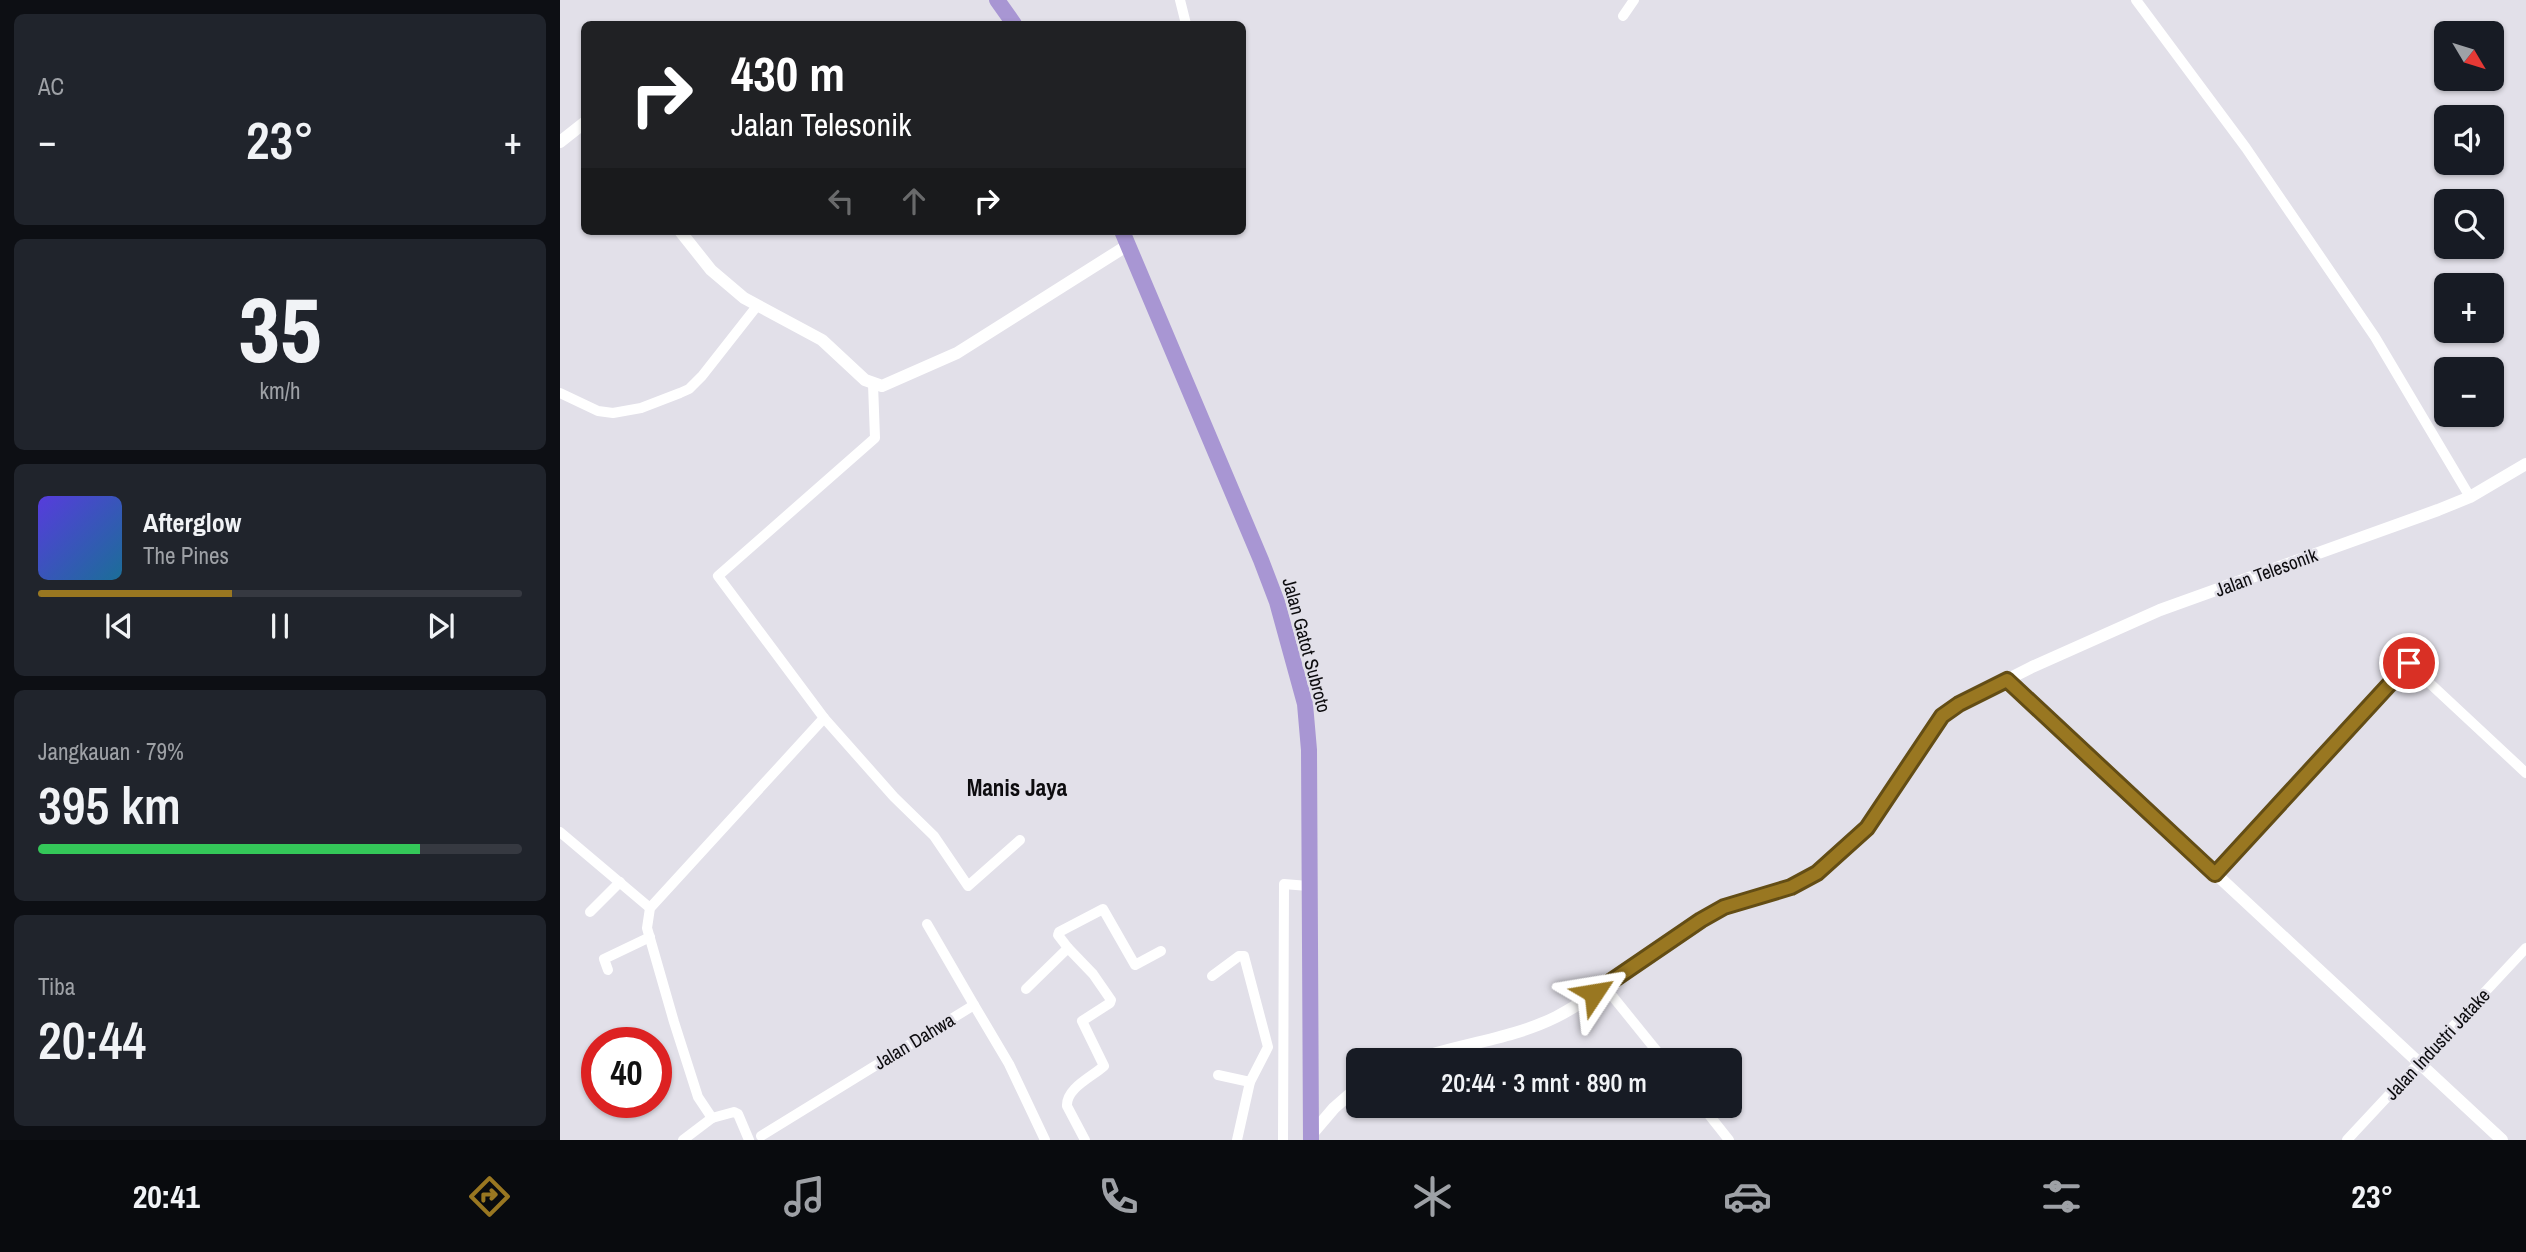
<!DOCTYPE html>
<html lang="id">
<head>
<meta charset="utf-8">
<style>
	:root { --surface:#171b24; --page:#20242c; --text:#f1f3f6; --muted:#9ea1a6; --line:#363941; --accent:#997721 }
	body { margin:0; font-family:"Archivo Narrow",sans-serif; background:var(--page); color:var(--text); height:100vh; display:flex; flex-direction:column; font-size:26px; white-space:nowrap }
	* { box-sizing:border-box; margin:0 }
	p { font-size:23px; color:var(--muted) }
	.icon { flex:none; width:38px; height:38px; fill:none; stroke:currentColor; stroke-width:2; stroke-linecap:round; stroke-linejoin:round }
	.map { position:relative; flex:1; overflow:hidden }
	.drawer { display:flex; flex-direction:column; gap:14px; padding:14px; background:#0d0f14; width:560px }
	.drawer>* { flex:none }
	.top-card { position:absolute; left:21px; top:21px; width:665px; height:214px; border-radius:10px; box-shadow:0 2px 5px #0004; background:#202124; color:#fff; overflow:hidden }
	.needle { width:46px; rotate:128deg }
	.tools { position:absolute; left:1874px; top:21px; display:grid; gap:14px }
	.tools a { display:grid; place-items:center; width:70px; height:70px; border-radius:10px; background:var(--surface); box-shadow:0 2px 5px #0004; font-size:35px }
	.speed { position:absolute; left:21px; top:1027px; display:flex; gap:14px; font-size:35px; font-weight:700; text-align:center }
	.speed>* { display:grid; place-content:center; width:91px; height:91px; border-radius:50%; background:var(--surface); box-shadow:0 2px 5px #0004; line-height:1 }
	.speed .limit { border:10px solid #d22; background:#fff; color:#111 }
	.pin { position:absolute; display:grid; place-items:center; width:60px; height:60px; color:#fff; margin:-30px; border:4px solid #fff; border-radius:50%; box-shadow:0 2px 7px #0007 }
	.me { position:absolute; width:77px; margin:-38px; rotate:57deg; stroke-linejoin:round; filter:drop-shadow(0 0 5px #0008) }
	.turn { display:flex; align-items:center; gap:24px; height:147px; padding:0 35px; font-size:32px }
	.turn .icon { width:91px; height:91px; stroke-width:2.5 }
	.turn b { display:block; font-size:49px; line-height:60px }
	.lanes { display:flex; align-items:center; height:66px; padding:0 35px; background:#0003; justify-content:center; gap:35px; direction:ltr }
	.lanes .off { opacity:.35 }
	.big { font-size:52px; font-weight:600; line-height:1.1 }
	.drawer .tile { flex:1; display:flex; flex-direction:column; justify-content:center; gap:10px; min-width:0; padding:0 24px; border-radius:10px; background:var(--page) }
	.drawer .dial { align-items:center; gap:0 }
	.dial b { font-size:91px; line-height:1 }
	.song { display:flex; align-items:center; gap:21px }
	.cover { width:84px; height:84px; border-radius:10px; background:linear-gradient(135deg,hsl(250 70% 55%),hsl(200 70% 35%)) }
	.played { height:7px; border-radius:4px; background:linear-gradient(90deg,var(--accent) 40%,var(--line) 40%) }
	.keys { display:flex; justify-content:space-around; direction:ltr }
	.heat { display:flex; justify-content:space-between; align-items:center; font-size:38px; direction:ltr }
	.charge { height:10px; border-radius:5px; background:linear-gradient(90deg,#34c759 79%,var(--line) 0) }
	.trip { position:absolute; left:786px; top:1048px; width:396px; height:70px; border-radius:10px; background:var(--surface); box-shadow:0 2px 5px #0004; font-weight:600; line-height:70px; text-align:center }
	.dock { display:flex; height:112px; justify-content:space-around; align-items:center; background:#090b0e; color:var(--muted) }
	.dock .icon { width:49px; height:49px }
	.dock .active { color:var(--accent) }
	.dock b { font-size:32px; color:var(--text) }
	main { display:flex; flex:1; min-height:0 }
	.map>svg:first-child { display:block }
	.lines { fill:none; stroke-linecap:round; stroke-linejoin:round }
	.minor { stroke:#fff; stroke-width:10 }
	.tertiary { stroke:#fff; stroke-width:12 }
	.trunk { stroke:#a896d3; stroke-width:16 }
	.route-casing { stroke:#634d15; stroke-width:18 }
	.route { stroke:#997721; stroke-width:12 }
	.labels { text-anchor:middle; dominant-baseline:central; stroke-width:5; stroke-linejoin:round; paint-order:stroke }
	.street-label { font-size:19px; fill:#0d0c0f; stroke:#e2e0e9 }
	.quarter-label { font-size:23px; font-weight:bold; fill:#0d0c0f; stroke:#e2e0e9 }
</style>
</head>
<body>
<main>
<section class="drawer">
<div class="tile"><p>AC</p>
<div class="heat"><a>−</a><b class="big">23°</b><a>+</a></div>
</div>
<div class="tile dial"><b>35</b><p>km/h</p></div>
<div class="tile">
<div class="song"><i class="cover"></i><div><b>Afterglow</b><p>The Pines</p></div></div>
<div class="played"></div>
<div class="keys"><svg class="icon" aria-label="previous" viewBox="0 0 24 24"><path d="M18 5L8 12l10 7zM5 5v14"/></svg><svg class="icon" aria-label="pause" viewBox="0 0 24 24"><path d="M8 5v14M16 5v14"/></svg><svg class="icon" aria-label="next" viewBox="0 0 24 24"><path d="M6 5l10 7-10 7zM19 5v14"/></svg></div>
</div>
<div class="tile"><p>Jangkauan · 79%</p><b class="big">395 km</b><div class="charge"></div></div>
<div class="tile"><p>Tiba</p><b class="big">20:44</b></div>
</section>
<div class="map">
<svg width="1966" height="1140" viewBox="0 0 1966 1140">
	<rect width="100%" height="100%" fill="#e2e0e9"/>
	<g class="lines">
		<g class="minor">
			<polyline points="620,0 626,24"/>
			<polyline points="1576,0 1686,148 1815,337 1910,497"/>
			<polyline points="1063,16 1074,0"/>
			<polyline points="313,384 315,438 158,576 264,718 334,797 374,836 408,886 460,840"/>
			<polyline points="0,393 38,411 53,413 81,408 120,393 129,389 142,376 197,306"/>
			<polyline points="0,832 90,908"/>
			<polyline points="1655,874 1848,663 1966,773"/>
			<polyline points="30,912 60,882"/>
			<polyline points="367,924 414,1005"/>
			<polyline points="508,948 498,935 499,932 543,909 575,965 601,951"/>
			<polyline points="48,970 44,959 90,937"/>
			<polyline points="652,976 679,956 684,956 708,1047 690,1082 677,1140"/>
			<polyline points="1045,987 1104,1060"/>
			<path d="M466,989L508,948L533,974L551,1000L550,1003L522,1021L544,1066C532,1077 506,1088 507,1106L525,1140"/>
			<polyline points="658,1075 690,1082"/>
			<polyline points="1142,1106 1169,1140"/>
			<polyline points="152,1118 138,1097 114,1022 87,928 90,908 264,718"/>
			<polyline points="201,1136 414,1005 449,1064 485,1140"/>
			<polyline points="123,1140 152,1118 174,1112 178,1114 189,1140"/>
			<polyline points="723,1140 724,884 748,886"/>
			<polyline points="1787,1140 1966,948"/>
		</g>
		<g class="tertiary">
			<polyline points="0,142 24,123"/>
			<polyline points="120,231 151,270 184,298 262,340 305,380 322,386 397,353 568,245"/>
			<polyline points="1447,680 1942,1140"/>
			<path d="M854,1060C900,1044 952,1039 996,1017C1054,987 1102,940 1160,910C1182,898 1208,896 1231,887C1256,878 1280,856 1299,837C1332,804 1348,755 1379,719L1399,704L1472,667L1600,610L1878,510L1910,497L1966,464"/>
			<polyline points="751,1135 774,1108 798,1087"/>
		</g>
		<g class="trunk">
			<polyline points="437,0 454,24"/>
			<polyline points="562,231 701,560 717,602 745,704 749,750 751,1140"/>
		</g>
	</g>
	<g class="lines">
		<defs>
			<polyline id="route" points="1034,993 1141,920 1164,907 1231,887 1257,873 1307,828 1382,716 1399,704 1447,680 1655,874 1849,663"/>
		</defs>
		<use href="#route" class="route-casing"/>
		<use href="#route" class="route"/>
	</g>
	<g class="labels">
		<g class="street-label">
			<text transform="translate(1706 572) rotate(-20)">Jalan Telesonik</text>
			<text transform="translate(747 645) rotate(75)">Jalan Gatot Subroto</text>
			<text transform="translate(354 1041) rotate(-31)">Jalan Dahwa</text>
			<text transform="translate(1877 1044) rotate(-47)">Jalan Industri Jatake</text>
		</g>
		<g class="quarter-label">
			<text x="457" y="787">Manis Jaya</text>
		</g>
	</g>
</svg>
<div class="tools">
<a><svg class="needle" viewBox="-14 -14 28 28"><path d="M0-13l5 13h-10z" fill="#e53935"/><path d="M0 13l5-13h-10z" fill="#9ea1a6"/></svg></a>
<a><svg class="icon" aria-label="sound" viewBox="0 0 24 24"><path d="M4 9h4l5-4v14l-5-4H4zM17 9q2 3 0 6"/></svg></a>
<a><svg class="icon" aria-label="search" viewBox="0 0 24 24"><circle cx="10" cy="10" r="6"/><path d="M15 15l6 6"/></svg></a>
<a>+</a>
<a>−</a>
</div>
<div class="speed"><div class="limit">40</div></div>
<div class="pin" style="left:1849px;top:663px;background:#d93025"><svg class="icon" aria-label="arrive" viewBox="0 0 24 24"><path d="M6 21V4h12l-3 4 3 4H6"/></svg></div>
<svg class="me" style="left:1034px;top:993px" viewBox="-20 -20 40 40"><path d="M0-17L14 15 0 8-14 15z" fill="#997721" stroke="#fff" stroke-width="4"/></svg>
<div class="trip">20:44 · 3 mnt · 890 m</div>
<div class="top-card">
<div class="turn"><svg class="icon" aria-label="right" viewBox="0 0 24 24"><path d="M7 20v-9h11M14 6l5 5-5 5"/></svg><div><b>430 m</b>Jalan Telesonik</div></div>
<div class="lanes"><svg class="icon off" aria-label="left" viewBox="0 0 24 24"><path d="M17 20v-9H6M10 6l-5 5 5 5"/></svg><svg class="icon off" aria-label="ahead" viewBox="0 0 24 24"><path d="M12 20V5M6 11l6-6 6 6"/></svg><svg class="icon" aria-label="right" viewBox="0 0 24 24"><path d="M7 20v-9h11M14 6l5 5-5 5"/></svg></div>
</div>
</div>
</main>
<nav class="dock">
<b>20:41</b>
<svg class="icon active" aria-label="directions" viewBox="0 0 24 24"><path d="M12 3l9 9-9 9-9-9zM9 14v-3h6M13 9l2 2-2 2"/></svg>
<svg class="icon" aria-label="music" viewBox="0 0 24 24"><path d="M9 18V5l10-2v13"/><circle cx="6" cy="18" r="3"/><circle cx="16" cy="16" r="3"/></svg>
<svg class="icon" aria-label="phone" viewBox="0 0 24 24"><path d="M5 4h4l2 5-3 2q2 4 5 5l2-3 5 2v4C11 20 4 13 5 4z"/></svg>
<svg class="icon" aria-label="climate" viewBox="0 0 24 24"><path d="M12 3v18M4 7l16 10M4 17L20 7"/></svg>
<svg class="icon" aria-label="car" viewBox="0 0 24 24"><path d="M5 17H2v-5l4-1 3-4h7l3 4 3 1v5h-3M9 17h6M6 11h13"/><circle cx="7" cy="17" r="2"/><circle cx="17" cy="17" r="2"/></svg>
<svg class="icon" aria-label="filters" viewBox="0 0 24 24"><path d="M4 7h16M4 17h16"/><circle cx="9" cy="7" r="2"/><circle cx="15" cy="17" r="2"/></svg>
<b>23°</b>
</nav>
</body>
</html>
